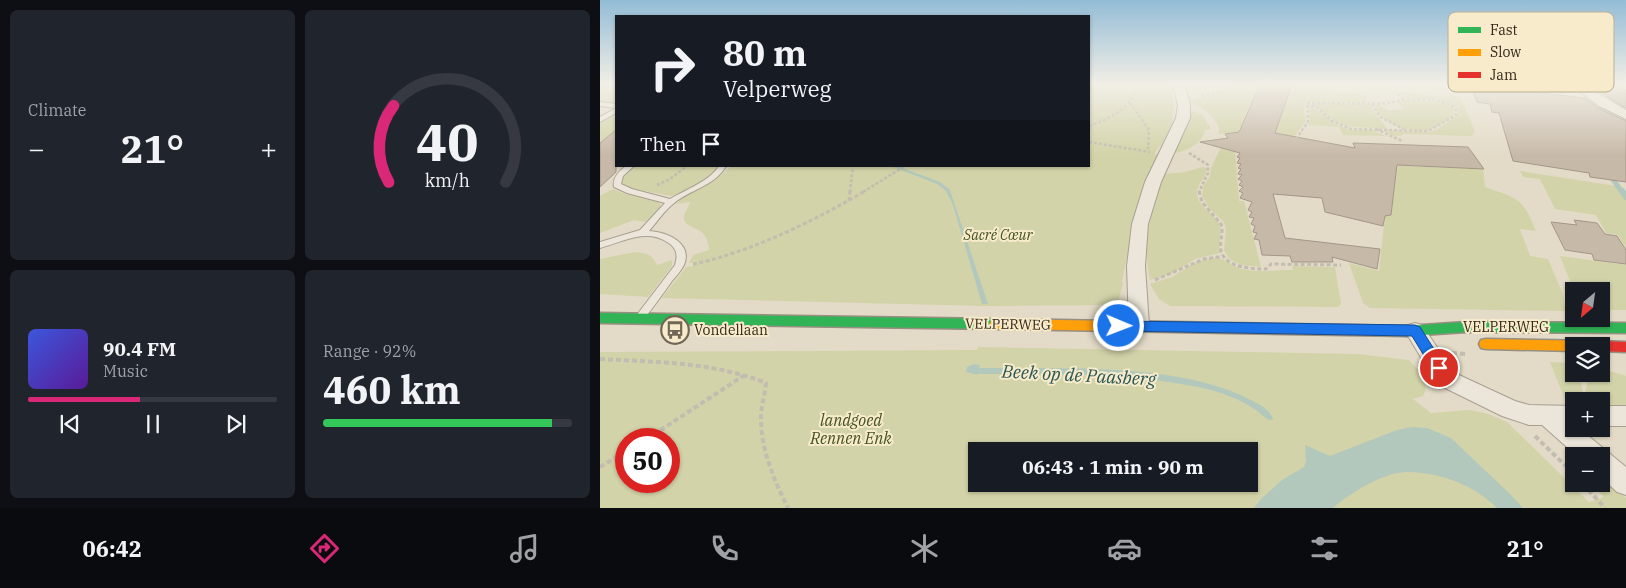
<!DOCTYPE html>
<html lang="en">
<head>
<meta charset="utf-8">
<style>
	:root { --surface:#171b24; --page:#20242c; --text:#f1f3f6; --muted:#9ea1a6; --line:#363941; --accent:#db2777 }
	body { margin:0; font-family:"IBM Plex Serif",serif; background:var(--page); color:var(--text); height:100vh; display:flex; flex-direction:column; font-size:19px; white-space:nowrap }
	* { box-sizing:border-box; margin:0 }
	p { font-size:16px; color:var(--muted) }
	.icon { flex:none; width:28px; height:28px; fill:none; stroke:currentColor; stroke-width:2; stroke-linecap:round; stroke-linejoin:round }
	.map { position:relative; flex:1; overflow:hidden }
	.side { display:flex; flex-direction:column; gap:10px; padding:10px; background:#0d0f14; width:600px }
	.side>* { flex:none }
	.banner { position:absolute; left:15px; top:15px; width:475px; height:152px; border-radius:0px; box-shadow:0 1px 4px #0004; background:#171b24; color:var(--text); overflow:hidden }
	.needle { width:32px; rotate:209deg }
	.fabs { position:absolute; left:965px; top:282px; display:grid; gap:10px }
	.fabs a { display:grid; place-items:center; width:45px; height:45px; border-radius:0px; background:var(--surface); box-shadow:0 1px 4px #0004; font-size:25px }
	.speed { position:absolute; left:15px; top:428px; display:flex; gap:10px; font-size:25px; font-weight:700; text-align:center }
	.speed>* { display:grid; place-content:center; width:65px; height:65px; border-radius:50%; background:var(--surface); box-shadow:0 1px 4px #0004; line-height:1 }
	.speed .limit { border:8px solid #d22; background:#fff; color:#111 }
	.pin { position:absolute; display:grid; place-items:center; width:42px; height:42px; color:#fff; margin:-21px; border:2px solid #fff; border-radius:50%; box-shadow:0 1px 5px #0007 }
	.me { position:absolute; width:55px; margin:-28px; rotate:91deg; stroke-linejoin:round; filter:drop-shadow(0 0 4px #0008) }
	.turn { display:flex; align-items:center; gap:18px; height:105px; padding:0 25px; font-size:22px }
	.turn .icon { width:65px; height:65px; stroke-width:2.5 }
	.turn b { display:block; font-size:35px; line-height:42px }
	.then { display:flex; align-items:center; height:48px; padding:0 25px; background:#0003; gap:10px; font-size:19px }
	.big { font-size:38px; font-weight:800; line-height:1.1 }
	.side .widget { flex:1; display:flex; flex-direction:column; justify-content:center; gap:8px; min-width:0; padding:0 18px; border-radius:8px; background:var(--page) }
	.side .dial { align-items:center; gap:0 }
	.dial svg { height:130px; overflow:visible; fill:none; stroke:var(--line); stroke-width:7; stroke-linecap:round; text-anchor:middle }
	.dial text { fill:var(--text); stroke:none }
	.song { display:flex; align-items:center; gap:15px }
	.cover { width:60px; height:60px; border-radius:8px; background:linear-gradient(135deg,hsl(230 70% 55%),hsl(270 70% 35%)) }
	.played { height:5px; border-radius:2px; background:linear-gradient(90deg,var(--accent) 45%,var(--line) 45%) }
	.keys { display:flex; justify-content:space-around; direction:ltr }
	.heat { display:flex; justify-content:space-between; align-items:center; font-size:28px; direction:ltr }
	.charge { height:8px; border-radius:4px; background:linear-gradient(90deg,#34c759 92%,var(--line) 0) }
	.side .tiles { flex:1; display:grid; gap:10px; grid-template-columns:repeat(2,1fr) }
	.trip { position:absolute; left:368px; top:442px; width:290px; height:50px; border-radius:0px; background:var(--surface); box-shadow:0 1px 4px #0004; font-weight:800; line-height:50px; text-align:center }
	.menu { display:flex; height:80px; justify-content:space-around; align-items:center; background:#090b0e; color:var(--muted) }
	.menu .icon { width:35px; height:35px }
	.menu .on { color:var(--accent) }
	.menu b { font-size:22px; color:var(--text) }
	main { display:flex; flex:1; min-height:0 }
	.map>svg:first-child { display:block }
	.green { fill:#d2d3a8; fill-rule:evenodd }
	.water { fill:#b3c8bc }
	.lines { fill:none; stroke-linecap:round; stroke-linejoin:round }
	.stream-far1 { stroke:#b3c8bc; stroke-width:5 }
	.stream { stroke:#b3c8bc; stroke-width:6 }
	.building { fill:#c7b9a8; stroke:#a39687 }
	.lane-casing { stroke:#a79f91; stroke-width:2 }
	.street-casing { stroke:#a79f91; stroke-width:2 }
	.fast-casing { stroke:#978f81; stroke-width:3 }
	.slow-casing { stroke:#978f81; stroke-width:3 }
	.jam-casing { stroke:#978f81; stroke-width:3 }
	.path-far2 { stroke:#c3bcb0; stroke-width:2.5; stroke-dasharray:3 2; stroke-linecap:butt }
	.path-far1 { stroke:#c3bcb0; stroke-width:3; stroke-dasharray:4 2.5; stroke-linecap:butt }
	.path { stroke:#c3bcb0; stroke-width:4; stroke-dasharray:5 3; stroke-linecap:butt }
	.lane { fill:#ebe6d9; fill-rule:evenodd }
	.street { fill:#ebe6d9; fill-rule:evenodd }
	.fast { fill:#30b455; fill-rule:evenodd }
	.slow { fill:#ff9f0a; fill-rule:evenodd }
	.jam { fill:#e5322d; fill-rule:evenodd }
	.route { fill:#1a73e8; stroke:#114b97 }
	.labels { text-anchor:middle; dominant-baseline:central; stroke-width:4; stroke-linejoin:round; paint-order:stroke }
	.park-label { font-size:14px; font-style:italic; fill:#455320; stroke:#f7ebcb }
	.street-label { font-size:14px; fill:#35281a; stroke:#f7ebcb }
	.poi-label { font-size:14px; fill:#35281a; stroke:#f7ebcb; text-anchor:start }
	.near-park-label { font-size:16px; font-style:italic; fill:#455320; stroke:#f7ebcb }
	.near-water-label { font-size:18px; font-style:italic; fill:#285654; stroke:#f7ebcb }
	.key { fill:#f7ebcb; stroke:#bdb096; stroke-width:1 }
	.key-label { font-size:14px; fill:#35281a }
</style>
</head>
<body>
<main>
<section class="side">
<div class="tiles">
<div class="widget"><p>Climate</p>
<div class="heat"><a>−</a><b class="big">21°</b><a>+</a></div>
</div>
<div class="widget dial"><svg viewBox="0 0 100 80">
<path d="M14 69A42 42 0 1 1 86 69"/>
<path d="M14 69A42 42 0 0 1 17 22" stroke="#db2777"/>
<text x="50" y="56" font-size="32" font-weight="700">40</text>
<text x="50" y="72" font-size="11">km/h</text>
</svg></div>
<div class="widget">
<div class="song"><i class="cover"></i><div><b>90.4 FM</b><p>Music</p></div></div>
<div class="played"></div>
<div class="keys"><svg class="icon" aria-label="previous" viewBox="0 0 24 24"><path d="M18 5L8 12l10 7zM5 5v14"/></svg><svg class="icon" aria-label="pause" viewBox="0 0 24 24"><path d="M8 5v14M16 5v14"/></svg><svg class="icon" aria-label="next" viewBox="0 0 24 24"><path d="M6 5l10 7-10 7zM19 5v14"/></svg></div>
</div>
<div class="widget"><p>Range · 92%</p><b class="big">460 km</b><div class="charge"></div></div>
</div>
</section>
<div class="map">
<svg width="1026" height="508" viewBox="0 0 1026 508">
	<rect width="100%" height="100%" fill="#e3dbc7"/>
	<g class="green">
		<polygon points="0,85 16,85 16,105 0,103"/>
		<path d="M489,85H570C579,107 572,135 555,152V154L559,155L537,207L522,281L523,284L517,305L384,306L62,298L86,267L93,266V263H89L93,255L109,250C108,216 68,237 91,202L77,204C85,193 103,189 114,181C121,176 126,169 133,166H489Z"/>
		<path d="M639,85H660L638,132L619,134C620,116 602,109 589,101L624,92Z"/>
		<polygon points="694,85 766,95 766,103 705,102 704,111 706,121 692,139 673,139"/>
		<path d="M796,91L849,98L848,93L861,98L875,132L871,136H867L805,134C796,138 790,135 782,130L829,132L836,130L858,115V109C840,92 813,107 796,91Z"/>
		<path d="M808,100L842,102L854,108V114C848,120 836,128 827,130C810,133 779,124 775,105H781L788,111L804,109L797,102Z"/>
		<path d="M730,103L771,105C774,115 782,120 787,129L747,126L734,121L713,104Z"/>
		<polygon points="711,105 737,125 751,130 772,130 786,136 743,135 739,127 708,125 710,122 708,106"/>
		<path d="M593,111L602,114L611,129L605,130C602,144 587,151 575,153L573,152L584,131L590,113Z"/>
		<polygon points="16,113 16,130 0,142 0,121"/>
		<polygon points="621,147 635,150 639,201 644,201 661,267 641,265 629,259 624,250 626,229 624,222 610,209 602,196 603,187 610,176 611,168"/>
		<polygon points="35,166 118,166 118,167 109,179 83,192 71,196 33,189 21,183 20,179"/>
		<path d="M798,166L883,169L885,187C919,199 922,197 936,231L920,229L930,256L948,259L962,292L966,311L770,308L763,303L749,263L779,271L785,216H791Z"/>
		<path d="M603,167L607,168C607,178 597,183 597,193C598,207 612,212 618,222C624,231 617,243 620,253L595,259L570,274L550,280C542,242 551,209 564,174L585,172Z"/>
		<polygon points="920,171 1016,186 1026,199 1026,248 1018,235 1006,233 996,215 955,209 940,179 923,177"/>
		<polygon points="13,189 25,194 57,201 60,203 60,208 45,222 34,220 0,233 0,196"/>
		<path d="M35,252C46,253 52,254 57,265L72,260V266L48,297L0,294V259Z"/>
		<polygon points="960,256 1026,265 1026,310 1001,310 1001,291 974,291"/>
		<path d="M614,258C625,257 631,266 642,269C658,273 676,270 693,270L692,266L735,267L741,304L738,307L570,306L559,299L550,284L572,277L597,262Z"/>
		<path d="M378,347L757,354L809,360C819,371 831,381 823,396L813,399L831,413L870,410L888,414L907,422L989,502L1004,497L996,489L1011,485L1026,498V508H0V352L377,350ZM26,439H69V481H26ZM376,451H649V484H376Z"/>
		<polygon points="950,362 974,363 974,374 982,374 980,376 984,400 989,374 1009,371 1026,376 1026,407 1001,407 1001,401 974,401 974,407 968,407"/>
	</g>
	<g class="water">
		<polygon points="291,166 297,166 340,182 350,190 388,304 382,304 353,205 346,191 337,184"/>
		<path d="M374,364L380,365L379,368C461,369 578,362 651,400C659,404 672,411 673,420C666,421 661,413 654,409C638,398 618,391 598,387C525,372 451,374 377,374V375L366,372L367,367Z"/>
		<path d="M812,427L827,428L851,438L911,495L923,508H897C874,485 842,473 809,472C785,471 750,493 733,508H654L662,498L682,480L704,467L706,461L705,445L730,456L797,430Z"/>
	</g>
	<g class="lines">
		<polyline class="stream-far1" points="1009,174 1022,192"/>
		<polyline class="stream" points="1022,191 1026,197"/>
	</g>
	<g class="building">
		<polygon points="660,85 692,85 675,133 755,148 753,143 868,147 884,169 797,165 791,215 785,216 783,226 725,212 722,198 673,194 685,238 780,249 777,269 732,257 733,262 692,262 690,256 662,255 659,240 654,239 657,233 653,232 655,226 651,224 654,218 649,217 652,212 648,210 652,202 640,198 643,193 639,191 643,187 639,185 642,181 638,179 642,175 638,174 641,169 638,168 641,164 637,163 640,158 637,157 640,153 600,142 628,138 625,134 639,132"/>
		<polygon points="870,85 985,98 998,108 1026,121 1026,182 990,177 989,173 913,161 899,113 892,112 890,104 877,102"/>
		<polygon points="994,85 1019,85 1026,90 1026,108 1008,97"/>
		<polygon points="16,130 16,172 0,187 0,143"/>
		<polygon points="974,220 997,223 1005,234 1017,236 1026,250 1026,264 994,260 992,254 965,250 951,222 977,225"/>
	</g>
	<g class="lines">
		<defs>
			<g id="lane">
				<polygon points="0,102 16,104 16,108 0,106"/>
				<polygon points="16,108 16,113 0,122 0,117"/>
				<path d="M26,166H34L23,176L21,184L32,189L70,199C85,190 110,181 119,166H126C114,187 90,189 73,204C64,211 57,222 49,231C67,232 93,243 84,265C81,271 76,276 72,281C63,294 54,306 44,319H38L36,316L75,265C78,255 77,248 67,242C46,228 22,242 0,248V242L40,230L65,203L27,193L14,187C12,178 19,171 26,166Z"/>
			</g>
			<g id="street">
				<polygon points="573,85 585,85 590,105 590,118 561,182 548,224 545,266 549,326 546,331 539,334 532,331 529,326 527,266 532,224 545,182 576,118 578,105"/>
				<polygon points="971,85 985,85 1026,110 1026,119 999,106"/>
				<polygon points="815,323 822,325 847,362 859,375 915,401 929,405 974,406 974,429 980,429 1026,467 1026,495 1017,492 1001,477 1001,456 977,456 942,425 929,425 902,416 843,387 831,374 805,331 808,325"/>
				<rect x="1001" y="406" width="25" height="20"/>
			</g>
			<g id="fast">
				<polygon points="0,313 395,319 399,321 401,324 399,327 395,329 0,323"/>
				<polygon points="866,322 1026,323 1026,333 866,332 807,336 802,335 801,331 802,327 807,326"/>
			</g>
			<g id="slow">
				<polygon points="395,319 807,326 812,327 813,331 812,335 807,336 395,329 391,327 389,324 391,321"/>
				<polygon points="886,339 1000,341 1005,342 1007,346 1005,350 1001,351 1001,346 974,346 974,351 886,349 881,348 879,344 881,340"/>
			</g>
			<polygon id="jam" points="1001,341 1026,342 1026,352 1001,351 1001,346 994,346 996,342"/>
		</defs>
		<use href="#lane" class="lane-casing"/>
		<use href="#street" class="street-casing"/>
		<use href="#fast" class="fast-casing"/>
		<use href="#slow" class="slow-casing"/>
		<use href="#jam" class="jam-casing"/>
		<g class="path-far2">
			<polyline points="0,87 16,85"/>
			<polyline points="602,96 623,91 636,85"/>
			<polyline points="530,103 549,130 548,149"/>
			<path d="M707,103L717,107L732,121L751,129L828,131L856,115V109C841,97 823,99 805,100"/>
			<polyline points="772,104 780,117 804,129"/>
			<path d="M489,126C509,118 533,109 536,85"/>
			<polyline points="776,129 802,141"/>
			<polyline points="489,142 550,152"/>
			<polyline points="693,143 708,122 707,103 781,104 805,100 795,92 794,85"/>
			<polyline points="589,153 608,165 608,173 599,192"/>
			<polyline points="57,185 70,179 87,166"/>
			<polyline points="250,192 253,166"/>
			<polyline points="263,192 305,166"/>
		</g>
		<g class="path-far1">
			<path d="M599,191L602,202L621,224C624,233 619,242 621,251C626,268 652,269 666,269L671,264L741,265"/>
			<polyline points="249,201 250,191"/>
			<path d="M93,264C149,253 216,220 265,191"/>
			<polyline points="555,280 604,259 624,256"/>
		</g>
		<g class="path">
			<polyline points="852,353 866,354"/>
			<path d="M0,359C56,362 113,362 166,383C165,395 161,406 161,418C161,450 174,480 188,508"/>
			<polyline points="935,436 974,474"/>
			<polyline points="47,439 143,376"/>
			<polyline points="0,467 26,451"/>
			<polyline points="983,484 1005,508"/>
		</g>
		<use href="#lane" class="lane"/>
		<use href="#street" class="street"/>
		<use href="#fast" class="fast"/>
		<use href="#slow" class="slow"/>
		<use href="#jam" class="jam"/>
	</g>
	<linearGradient id="sky" x2="0" y2="1"><stop stop-color="#93bcd6"/><stop offset="0.54" stop-color="#f2efe6"/><stop offset="1" stop-color="#f2efe6" stop-opacity="0"/></linearGradient>
	<rect width="1026" height="156" fill="url(#sky)"/>
	<polygon class="route" points="519,321 815,325 820,327 846,368 844,372 839,374 834,372 812,336 519,331 515,330 513,326 515,323"/>
	<defs>
		<symbol id="bus-ring" viewBox="-11 -11 22 22"><circle r="9.5" fill="#f7ebcb" stroke="#726757" stroke-width="1.5"/><path d="M-5-6H5V4H4V6H2V4H-2V6H-4V4H-5ZM-3.5-4V0h7V-4ZM-3.5 1.2v1.5H-2V1.2ZM2 1.2v1.5H3.5V1.2Z" fill="#726757"/></symbol>
	</defs>
	<g fill-rule="evenodd">
		<use href="#bus-ring" x="59" y="314" width="32" height="32"/>
	</g>
	<g class="labels">
		<g class="park-label">
			<text x="398" y="235">Sacré Cœur</text>
		</g>
		<g class="street-label">
			<text transform="translate(408 324) rotate(1)">VELPERWEG</text>
			<text x="906" y="327">VELPERWEG</text>
		</g>
		<g class="poi-label">
			<text x="94" y="330">Vondellaan</text>
		</g>
		<g class="near-park-label">
			<text x="251" y="420">landgoed<tspan x="251" dy="18">Rennen Enk</tspan></text>
		</g>
		<g class="near-water-label">
			<text transform="translate(479 375) rotate(3)">Beek op de Paasberg</text>
		</g>
	</g>
	<rect x="848" y="12" width="166" height="80" rx="8" class="key"/>
	<rect x="858" y="27" width="23" height="6" fill="#30b455"/>
	<rect x="858" y="49" width="23" height="7" fill="#ff9f0a"/>
	<rect x="858" y="72" width="23" height="6" fill="#e5322d"/>
	<g class="key-label">
		<text x="890" y="35">Fast</text>
		<text x="890" y="57">Slow</text>
		<text x="890" y="80">Jam</text>
	</g>
</svg>
<div class="fabs">
<a><svg class="needle" viewBox="-14 -14 28 28"><path d="M0-13l5 13h-10z" fill="#e53935"/><path d="M0 13l5-13h-10z" fill="#9ea1a6"/></svg></a>
<a><svg class="icon" aria-label="layers" viewBox="0 0 24 24"><path d="M12 4l9 5-9 5-9-5zM3 14l9 5 9-5"/></svg></a>
<a>+</a>
<a>−</a>
</div>
<div class="speed"><div class="limit">50</div></div>
<div class="pin" style="left:839px;top:368px;background:#d93025"><svg class="icon" aria-label="arrive" viewBox="0 0 24 24"><path d="M6 21V4h12l-3 4 3 4H6"/></svg></div>
<svg class="me" style="left:519px;top:326px" viewBox="-20 -20 40 40"><circle r="17" fill="#1a73e8" stroke="#fff" stroke-width="3"/><path d="M0-11L8 9 0 5-8 9z" fill="#fff"/></svg>
<div class="trip">06:43 · 1 min · 90 m</div>
<div class="banner">
<div class="turn"><svg class="icon" aria-label="right" viewBox="0 0 24 24"><path d="M7 20v-9h11M14 6l5 5-5 5"/></svg><div><b>80 m</b>Velperweg</div></div>
<div class="then">Then<svg class="icon" aria-label="arrive" viewBox="0 0 24 24"><path d="M6 21V4h12l-3 4 3 4H6"/></svg></div>
</div>
</div>
</main>
<nav class="menu">
<b>06:42</b>
<svg class="icon on" aria-label="directions" viewBox="0 0 24 24"><path d="M12 3l9 9-9 9-9-9zM9 14v-3h6M13 9l2 2-2 2"/></svg>
<svg class="icon" aria-label="music" viewBox="0 0 24 24"><path d="M9 18V5l10-2v13"/><circle cx="6" cy="18" r="3"/><circle cx="16" cy="16" r="3"/></svg>
<svg class="icon" aria-label="phone" viewBox="0 0 24 24"><path d="M5 4h4l2 5-3 2q2 4 5 5l2-3 5 2v4C11 20 4 13 5 4z"/></svg>
<svg class="icon" aria-label="climate" viewBox="0 0 24 24"><path d="M12 3v18M4 7l16 10M4 17L20 7"/></svg>
<svg class="icon" aria-label="car" viewBox="0 0 24 24"><path d="M5 17H2v-5l4-1 3-4h7l3 4 3 1v5h-3M9 17h6M6 11h13"/><circle cx="7" cy="17" r="2"/><circle cx="17" cy="17" r="2"/></svg>
<svg class="icon" aria-label="filters" viewBox="0 0 24 24"><path d="M4 7h16M4 17h16"/><circle cx="9" cy="7" r="2"/><circle cx="15" cy="17" r="2"/></svg>
<b>21°</b>
</nav>
</body>
</html>
